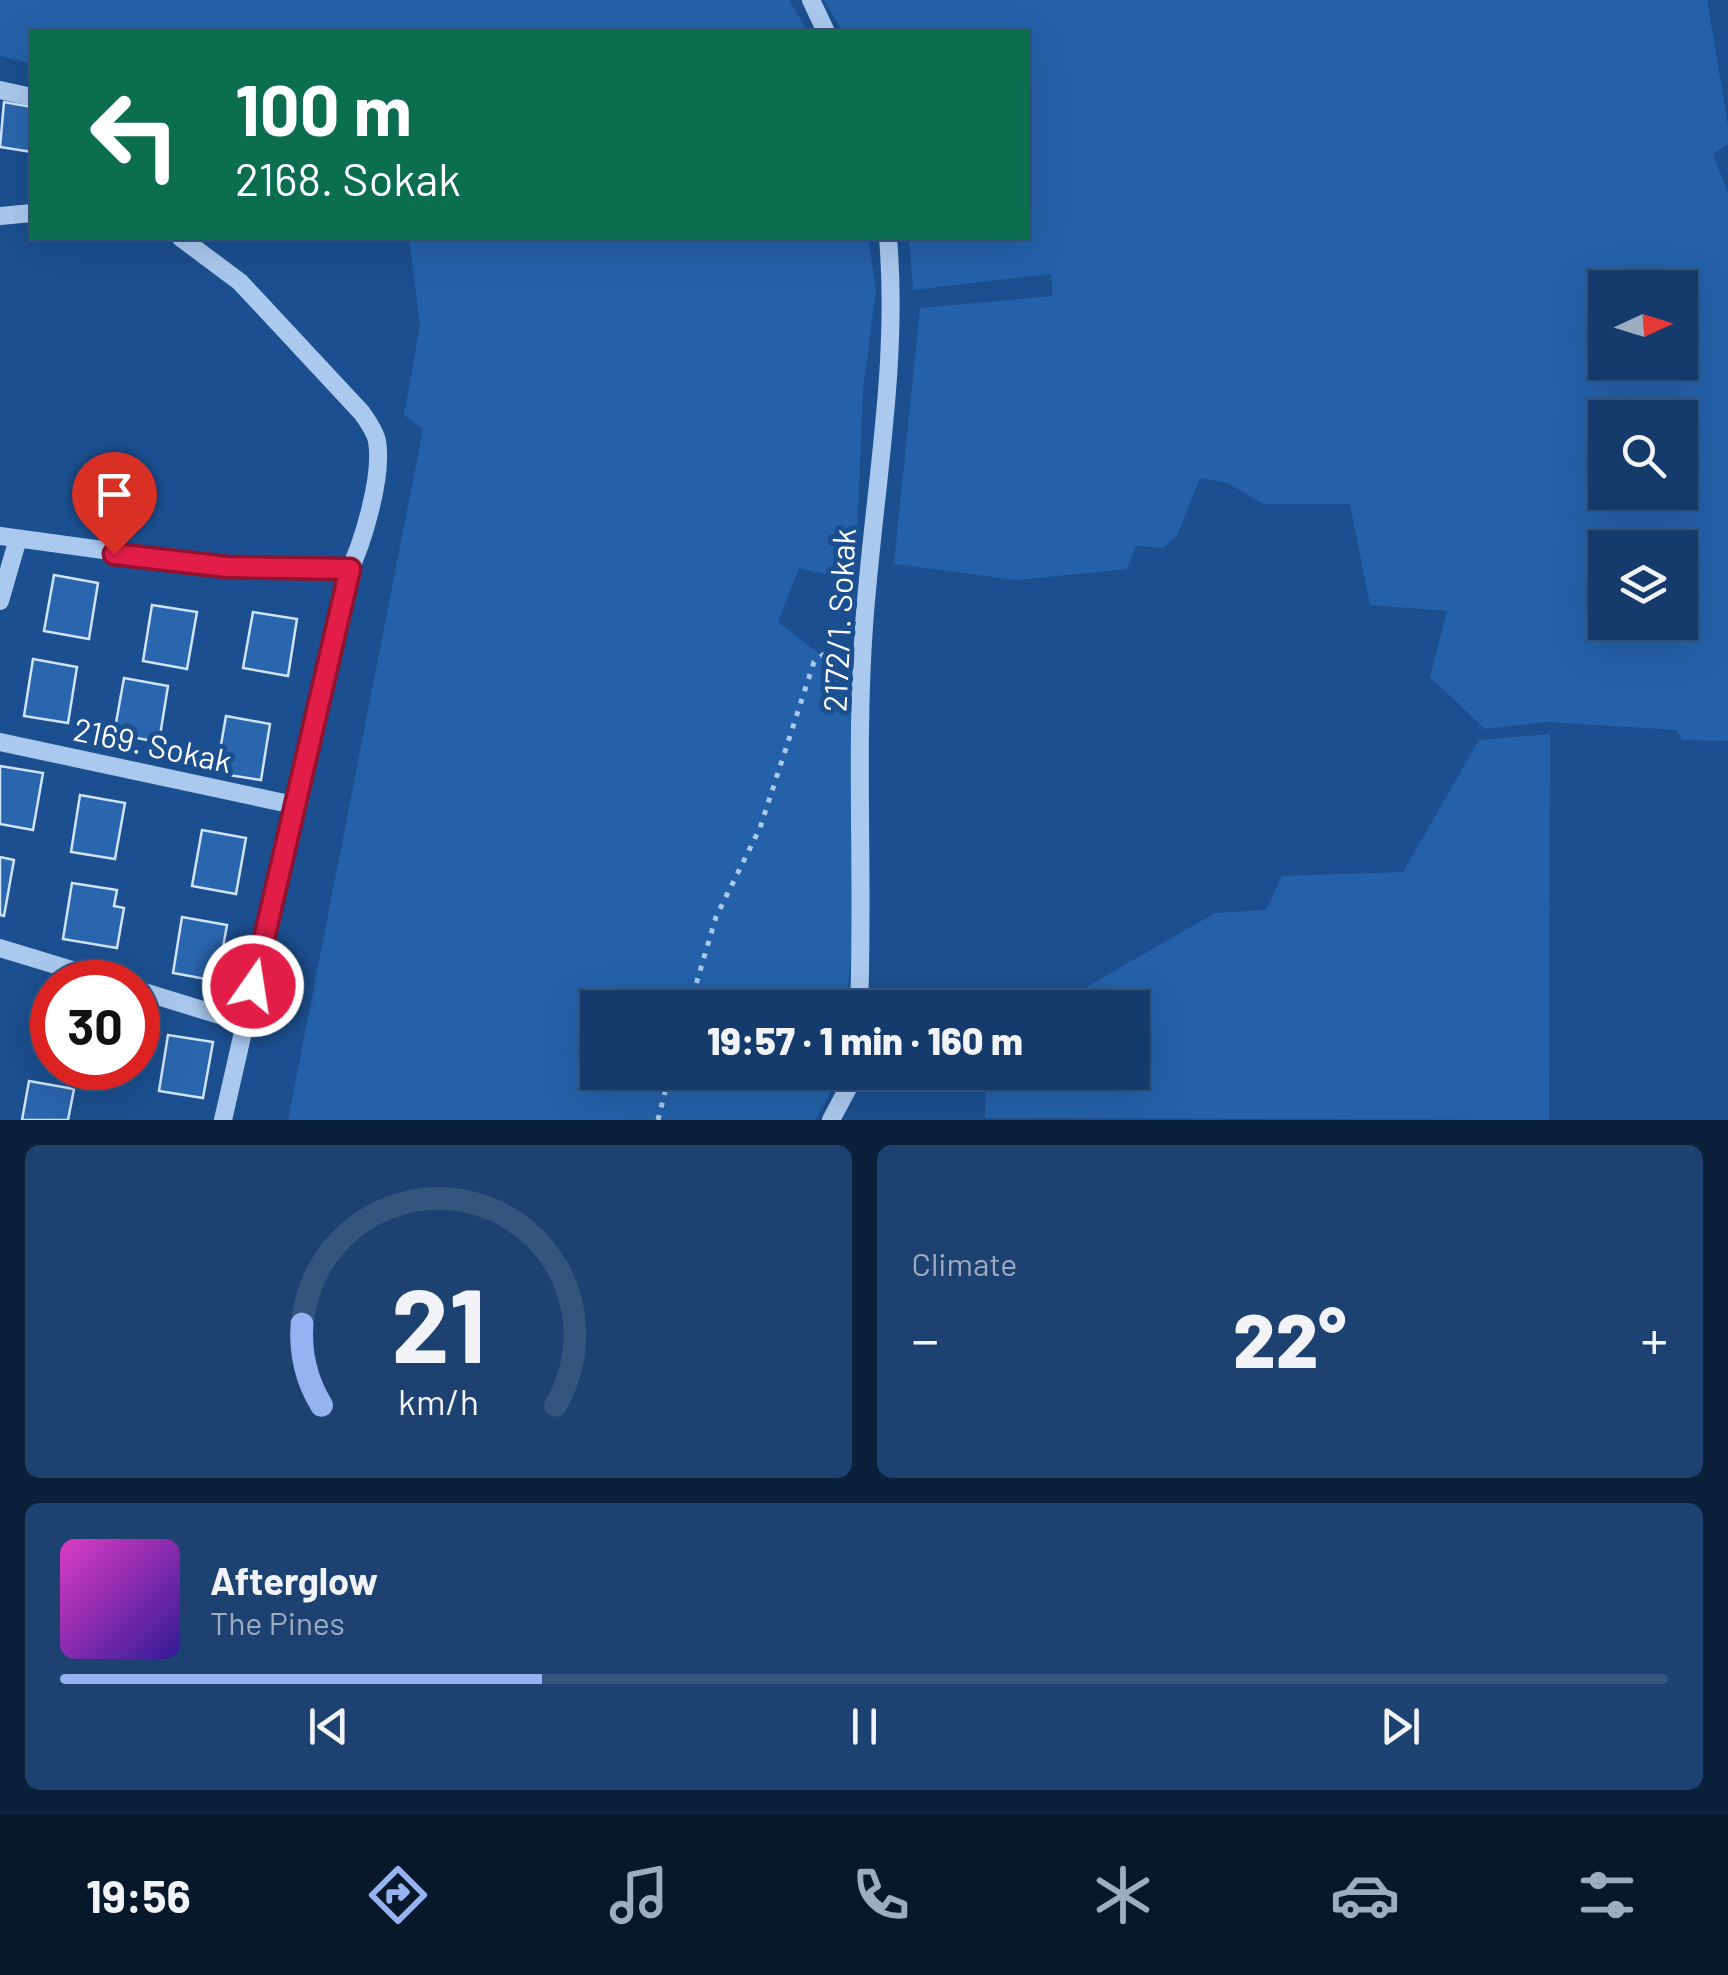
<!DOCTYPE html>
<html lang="en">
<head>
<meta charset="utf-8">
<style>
	:root { --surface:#143b6b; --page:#1d4271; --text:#f1f3f6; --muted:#9dadc1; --line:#33557e; --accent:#95b2f1 }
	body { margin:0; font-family:Barlow,sans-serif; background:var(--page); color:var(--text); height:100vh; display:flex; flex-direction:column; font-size:38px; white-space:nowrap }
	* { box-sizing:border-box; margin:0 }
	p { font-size:32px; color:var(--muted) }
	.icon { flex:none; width:55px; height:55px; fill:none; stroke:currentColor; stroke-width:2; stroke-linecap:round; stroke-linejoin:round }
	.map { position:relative; height:1120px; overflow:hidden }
	.panel { display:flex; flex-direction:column; gap:25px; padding:25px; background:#0b203b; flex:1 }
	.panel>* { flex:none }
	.guide { position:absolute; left:30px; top:30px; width:1000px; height:210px; border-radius:0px; box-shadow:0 10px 40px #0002,0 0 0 2px var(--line); background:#0b6e4f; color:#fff; overflow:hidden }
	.needle { width:65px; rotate:86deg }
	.buttons { position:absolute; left:1588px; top:270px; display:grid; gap:20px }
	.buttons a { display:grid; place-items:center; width:110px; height:110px; border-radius:0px; background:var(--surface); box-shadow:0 10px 40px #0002,0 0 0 2px var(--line); font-size:50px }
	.speed { position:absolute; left:30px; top:960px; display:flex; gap:20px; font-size:50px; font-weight:700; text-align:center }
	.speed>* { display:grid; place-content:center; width:130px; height:130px; border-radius:50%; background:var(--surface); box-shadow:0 10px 40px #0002,0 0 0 2px var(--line); line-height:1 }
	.speed .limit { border:15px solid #d22; background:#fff; color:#111 }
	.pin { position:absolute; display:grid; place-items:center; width:85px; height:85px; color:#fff; margin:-102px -42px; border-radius:50% 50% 50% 0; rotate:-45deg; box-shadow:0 0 10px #0007 }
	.pin .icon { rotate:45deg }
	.me { position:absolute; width:110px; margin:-55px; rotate:13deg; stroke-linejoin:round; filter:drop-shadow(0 0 8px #0008) }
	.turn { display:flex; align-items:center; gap:35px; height:210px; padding:0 40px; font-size:45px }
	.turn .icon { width:130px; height:130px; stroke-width:2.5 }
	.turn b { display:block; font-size:70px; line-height:85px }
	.big { font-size:75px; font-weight:800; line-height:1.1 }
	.panel .tile { flex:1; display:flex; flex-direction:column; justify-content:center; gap:15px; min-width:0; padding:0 35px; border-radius:15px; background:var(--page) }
	.panel .dial { align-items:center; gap:0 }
	.dial svg { height:260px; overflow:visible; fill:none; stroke:var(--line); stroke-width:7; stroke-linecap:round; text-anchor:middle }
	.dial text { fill:var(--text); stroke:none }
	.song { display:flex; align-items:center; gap:30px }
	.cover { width:120px; height:120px; border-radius:15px; background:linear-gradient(135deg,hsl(310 70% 55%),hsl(250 70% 35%)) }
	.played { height:10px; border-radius:5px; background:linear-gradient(90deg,var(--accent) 30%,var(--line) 30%) }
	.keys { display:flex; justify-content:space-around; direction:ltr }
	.heat { display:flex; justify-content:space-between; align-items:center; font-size:55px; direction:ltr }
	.panel .tiles { flex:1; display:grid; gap:25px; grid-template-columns:1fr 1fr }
	.tile:last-child { grid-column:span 2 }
	.trip { position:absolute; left:580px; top:990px; width:570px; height:100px; border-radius:0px; background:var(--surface); box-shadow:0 10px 40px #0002,0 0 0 2px var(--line); font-weight:800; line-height:100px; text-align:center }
	.tab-bar { display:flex; height:160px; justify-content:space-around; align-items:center; background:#08182b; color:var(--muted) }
	.tab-bar .icon { width:70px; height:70px }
	.tab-bar .on { color:var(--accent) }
	.tab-bar b { font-size:45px; color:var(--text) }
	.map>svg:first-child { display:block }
	.green { fill:#2461a8; fill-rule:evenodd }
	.building { fill:#2a66ad; stroke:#cfe3fa; stroke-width:2.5 }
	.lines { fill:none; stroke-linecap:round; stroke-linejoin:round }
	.path { stroke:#a9c9ee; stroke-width:5; stroke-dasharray:5 8; stroke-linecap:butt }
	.minor { stroke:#a9c9ee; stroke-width:18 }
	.route-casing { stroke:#92132f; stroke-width:25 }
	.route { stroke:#e11d48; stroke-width:18 }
	.labels { text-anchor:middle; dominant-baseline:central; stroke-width:10; stroke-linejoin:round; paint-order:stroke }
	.street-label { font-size:32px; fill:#fff; stroke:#1b4f8f }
</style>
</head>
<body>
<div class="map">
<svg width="1728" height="1120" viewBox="0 0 1728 1120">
	<rect width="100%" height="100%" fill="#1b4f8f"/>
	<g class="green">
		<polygon points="0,0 789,0 808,32 32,32 32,64 0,56"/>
		<path d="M824,0H1707L1728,126V144L1713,154L1728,193V741L1682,740L1677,730L1547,722L1485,729L1430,677L1447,611L1370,605L1350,504H1263L1228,483L1200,478L1177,536L1163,548L1136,546L1127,569L1017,580L894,564L920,308L1053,296L1051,274L913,290L909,238H1028V32H843ZM1605,288H1680V362H1605ZM1605,418H1680V492H1605ZM1605,548H1680V622H1605Z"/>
		<polygon points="409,238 868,238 876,289 863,390 855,581 799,568 778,622 853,680 855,914 846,1007 598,1008 598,1072 835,1073 828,1098 815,1120 288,1120 423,429 404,415 420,326"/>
		<polygon points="1550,734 1549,1120 985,1118 986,1073 1132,1072 1132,1008 1076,1007 1083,989 1215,913 1266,910 1282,876 1403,872 1479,740"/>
	</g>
	<g class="building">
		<polygon points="4,102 32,107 32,152 0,147"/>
		<polygon points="54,575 98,583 89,639 44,631"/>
		<polygon points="152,605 197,612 187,669 143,661"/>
		<polygon points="253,612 297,619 288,676 243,668"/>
		<polygon points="33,659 77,667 68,723 24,716"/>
		<polygon points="124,678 168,686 159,742 114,734"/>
		<polygon points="226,716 270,724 261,780 216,773"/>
		<polygon points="0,766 43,773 33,830 0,824"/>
		<polygon points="80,795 125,803 115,859 71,852"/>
		<polygon points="202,830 246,838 236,894 192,886"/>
		<polygon points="0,857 14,860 4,916 0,915"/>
		<polygon points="72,883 117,890 114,906 124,908 117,948 63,939"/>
		<polygon points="182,917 227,925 217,981 173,973"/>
		<polygon points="168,1035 213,1042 203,1098 159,1091"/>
		<polygon points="29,1081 74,1089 68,1120 22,1120"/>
	</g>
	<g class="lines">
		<g class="path">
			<polyline points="689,1008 716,917 760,828 814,662 828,651 843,650"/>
			<polyline points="658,1120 670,1072"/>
		</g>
		<g class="minor">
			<polyline points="811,0 826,32"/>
			<polyline points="0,90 32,97"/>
			<polyline points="0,216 32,213"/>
			<path d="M181,238L240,282L362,413C368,422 375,431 377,441C383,476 363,544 347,575L223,1120"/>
			<polyline points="0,536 227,567 350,569"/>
			<polyline points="0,601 17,542"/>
			<polyline points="0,742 294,805"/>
			<polyline points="0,948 112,982"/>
			<polyline points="138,990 245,1023"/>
			<path d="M859,1008C864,881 855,752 864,626C873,497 899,366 888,238"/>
			<polyline points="831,1120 848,1088 850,1072"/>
		</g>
	</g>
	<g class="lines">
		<defs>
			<polyline id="route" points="114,554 227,567 350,569 253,986"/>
		</defs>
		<use href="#route" class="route-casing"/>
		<use href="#route" class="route"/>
	</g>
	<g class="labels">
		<g class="street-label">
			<text transform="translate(838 620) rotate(-87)">2172/1. Sokak</text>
			<text transform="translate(153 744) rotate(12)">2169. Sokak</text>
		</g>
	</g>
</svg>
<div class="buttons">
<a><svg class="needle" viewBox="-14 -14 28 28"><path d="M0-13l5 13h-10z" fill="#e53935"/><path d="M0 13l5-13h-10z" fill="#9dadc1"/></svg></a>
<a><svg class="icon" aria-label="search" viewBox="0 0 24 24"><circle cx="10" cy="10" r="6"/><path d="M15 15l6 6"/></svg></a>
<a><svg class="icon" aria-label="layers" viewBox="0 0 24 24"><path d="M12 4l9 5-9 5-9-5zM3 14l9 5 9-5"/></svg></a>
</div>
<div class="speed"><div class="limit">30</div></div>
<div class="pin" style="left:114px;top:554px;background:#d93025"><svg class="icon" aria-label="arrive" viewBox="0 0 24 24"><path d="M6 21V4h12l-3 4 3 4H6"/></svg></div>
<svg class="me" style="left:253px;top:986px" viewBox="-20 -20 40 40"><circle r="17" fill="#e11d48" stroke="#fff" stroke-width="3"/><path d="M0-11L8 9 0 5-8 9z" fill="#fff"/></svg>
<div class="trip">19:57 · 1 min · 160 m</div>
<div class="guide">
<div class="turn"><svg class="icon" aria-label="left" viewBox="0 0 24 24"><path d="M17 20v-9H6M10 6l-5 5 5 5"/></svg><div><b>100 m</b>2168. Sokak</div></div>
</div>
</div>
<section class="panel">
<div class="tiles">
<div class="tile dial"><svg viewBox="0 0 100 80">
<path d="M14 69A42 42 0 1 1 86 69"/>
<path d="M14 69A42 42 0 0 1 8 44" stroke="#95b2f1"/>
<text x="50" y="56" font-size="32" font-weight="700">21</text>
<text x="50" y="72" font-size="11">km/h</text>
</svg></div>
<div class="tile"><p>Climate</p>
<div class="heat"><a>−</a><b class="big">22°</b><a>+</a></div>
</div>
<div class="tile">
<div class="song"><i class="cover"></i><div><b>Afterglow</b><p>The Pines</p></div></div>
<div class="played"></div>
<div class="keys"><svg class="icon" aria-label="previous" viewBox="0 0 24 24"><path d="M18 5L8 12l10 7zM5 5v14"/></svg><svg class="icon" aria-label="pause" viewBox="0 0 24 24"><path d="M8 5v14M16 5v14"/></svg><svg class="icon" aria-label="next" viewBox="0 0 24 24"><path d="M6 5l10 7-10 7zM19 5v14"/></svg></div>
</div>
</div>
</section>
<nav class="tab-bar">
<b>19:56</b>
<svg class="icon on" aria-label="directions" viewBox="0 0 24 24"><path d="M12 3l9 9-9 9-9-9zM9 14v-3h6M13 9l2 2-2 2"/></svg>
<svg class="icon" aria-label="music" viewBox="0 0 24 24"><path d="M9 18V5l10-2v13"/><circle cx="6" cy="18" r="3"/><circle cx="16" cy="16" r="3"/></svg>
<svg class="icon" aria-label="phone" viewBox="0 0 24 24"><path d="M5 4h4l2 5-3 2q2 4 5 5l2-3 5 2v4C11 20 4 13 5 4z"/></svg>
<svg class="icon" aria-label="climate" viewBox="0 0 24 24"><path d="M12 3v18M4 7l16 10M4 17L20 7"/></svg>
<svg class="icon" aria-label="car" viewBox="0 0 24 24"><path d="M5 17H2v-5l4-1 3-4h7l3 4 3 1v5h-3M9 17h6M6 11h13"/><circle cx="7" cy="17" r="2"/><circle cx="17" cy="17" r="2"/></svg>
<svg class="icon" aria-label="filters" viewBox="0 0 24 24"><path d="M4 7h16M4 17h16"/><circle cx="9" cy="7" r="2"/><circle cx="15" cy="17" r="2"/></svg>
</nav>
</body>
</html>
